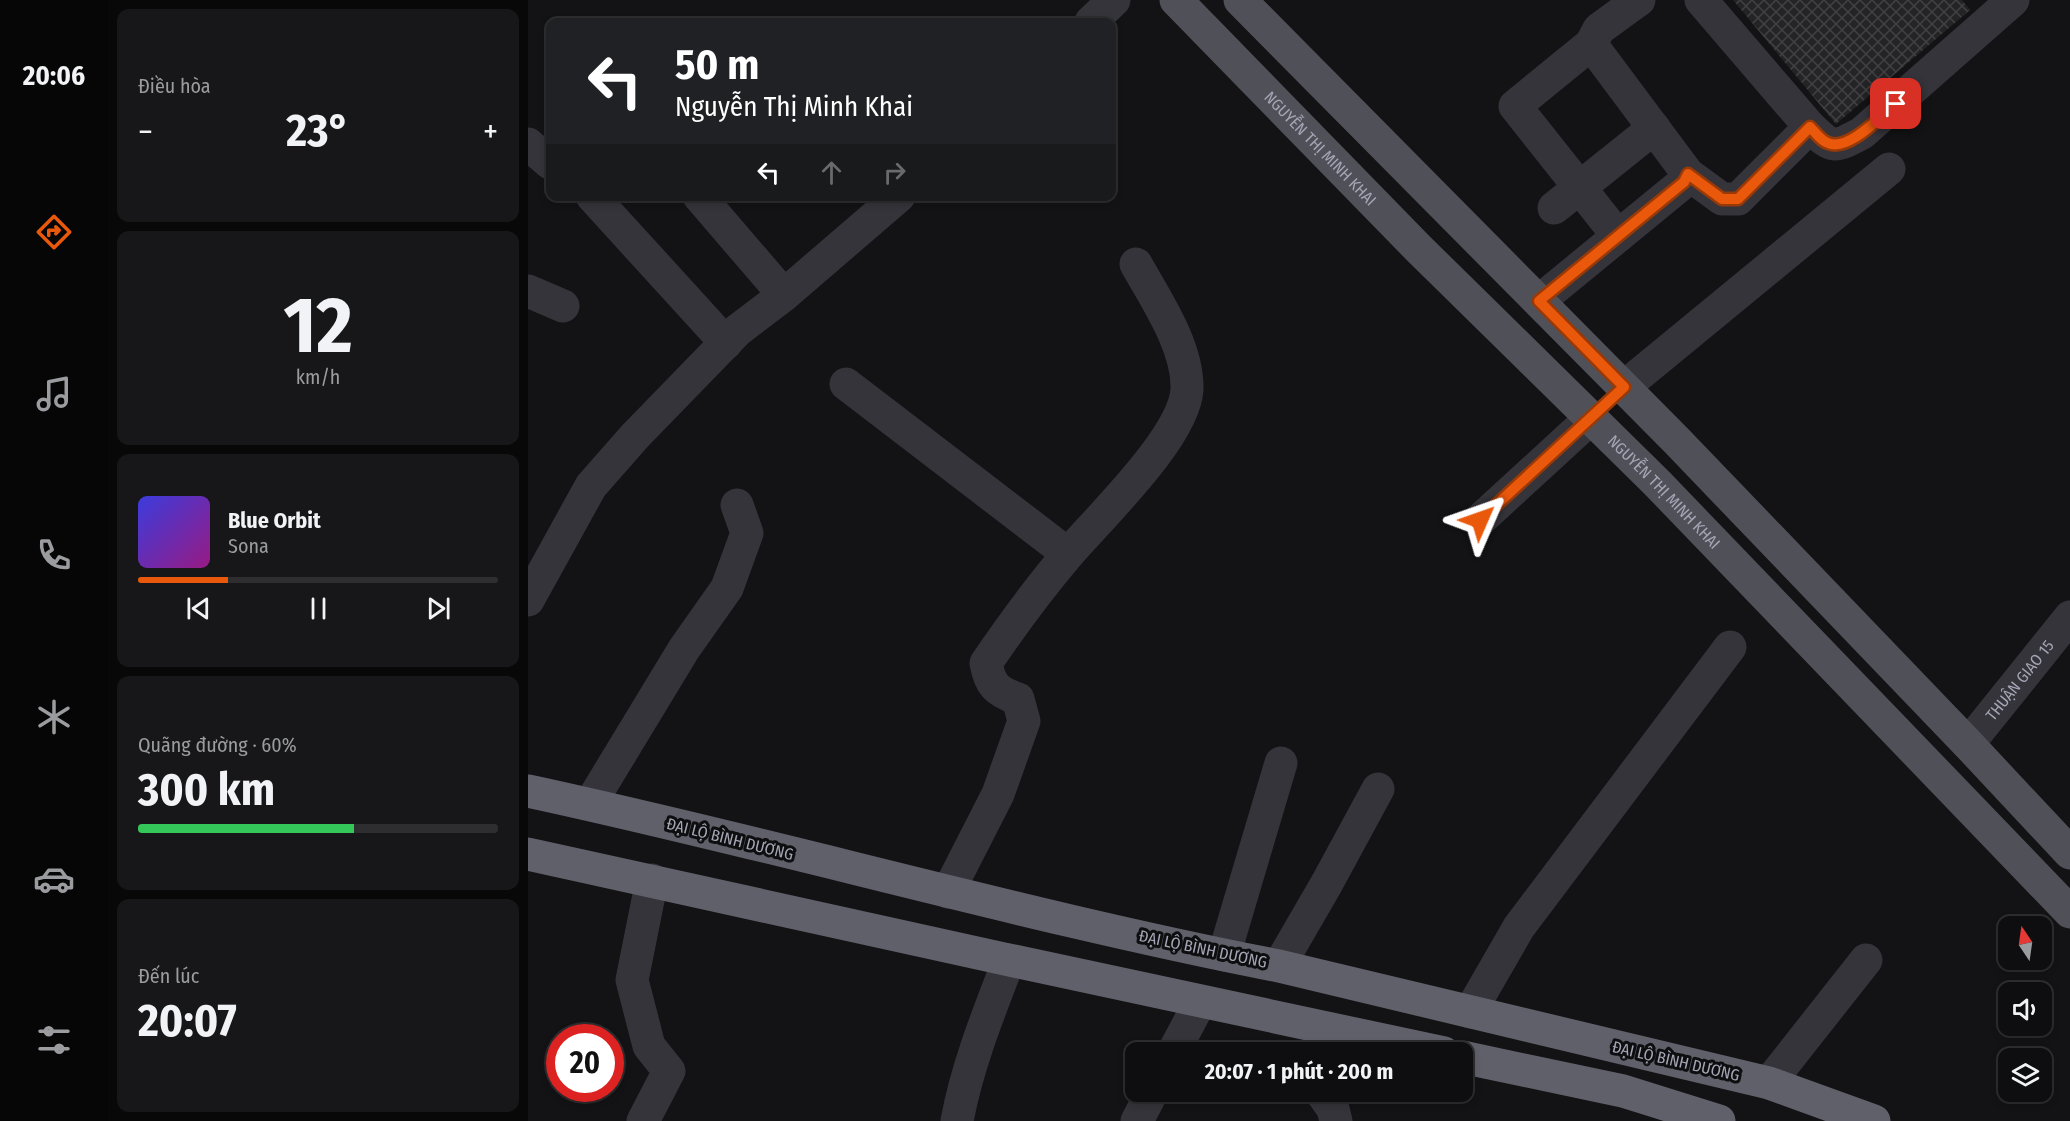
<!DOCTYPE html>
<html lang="vi">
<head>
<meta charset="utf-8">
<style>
	:root { --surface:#0e0e10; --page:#171719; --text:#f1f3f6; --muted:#9b9c9f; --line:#2e2e30; --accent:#ea580c }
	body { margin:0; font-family:"Fira Sans Condensed",sans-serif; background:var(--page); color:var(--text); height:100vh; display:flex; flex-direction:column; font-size:22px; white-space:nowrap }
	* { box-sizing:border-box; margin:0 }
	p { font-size:20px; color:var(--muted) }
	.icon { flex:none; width:33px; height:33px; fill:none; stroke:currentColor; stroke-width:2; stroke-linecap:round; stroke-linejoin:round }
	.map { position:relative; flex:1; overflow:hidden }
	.sheet { display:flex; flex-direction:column; gap:9px; padding:9px; background:#080809; width:420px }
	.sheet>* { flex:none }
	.hud { position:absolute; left:18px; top:18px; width:570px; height:183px; border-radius:12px; box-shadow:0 3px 9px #0003,0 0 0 2px var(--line); background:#202124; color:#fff; overflow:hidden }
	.needle { width:39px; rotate:347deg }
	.controls { position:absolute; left:1470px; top:916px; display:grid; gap:12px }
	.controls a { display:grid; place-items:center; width:54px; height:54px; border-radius:12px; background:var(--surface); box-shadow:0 3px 9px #0003,0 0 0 2px var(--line); font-size:30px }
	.speed { position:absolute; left:18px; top:1024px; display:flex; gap:12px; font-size:30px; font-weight:700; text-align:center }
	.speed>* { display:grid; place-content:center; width:78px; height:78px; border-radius:50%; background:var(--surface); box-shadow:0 3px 9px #0003,0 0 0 2px var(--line); line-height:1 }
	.speed .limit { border:9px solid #d22; background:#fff; color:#111 }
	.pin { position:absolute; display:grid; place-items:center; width:51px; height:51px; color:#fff; margin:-26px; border-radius:12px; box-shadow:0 3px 9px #0006 }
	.me { position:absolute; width:66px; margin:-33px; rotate:47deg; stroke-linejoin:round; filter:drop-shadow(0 0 4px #0008) }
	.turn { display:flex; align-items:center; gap:21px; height:126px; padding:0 30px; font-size:27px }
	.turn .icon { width:78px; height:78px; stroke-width:2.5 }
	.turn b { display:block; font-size:42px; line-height:51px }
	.lanes { display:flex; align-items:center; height:57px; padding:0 30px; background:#0003; justify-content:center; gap:30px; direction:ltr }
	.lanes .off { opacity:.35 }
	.big { font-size:45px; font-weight:700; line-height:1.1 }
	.sheet .card { flex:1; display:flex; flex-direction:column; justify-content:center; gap:9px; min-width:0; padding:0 21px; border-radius:12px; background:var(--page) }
	.sheet .dial { align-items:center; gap:0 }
	.dial b { font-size:78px; line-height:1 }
	.song { display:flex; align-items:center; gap:18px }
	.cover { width:72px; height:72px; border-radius:9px; background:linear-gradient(135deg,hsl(240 70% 55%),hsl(310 70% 35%)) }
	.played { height:6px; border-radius:3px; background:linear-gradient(90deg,var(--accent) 25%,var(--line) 25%) }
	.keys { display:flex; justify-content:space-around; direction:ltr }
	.heat { display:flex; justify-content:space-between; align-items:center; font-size:33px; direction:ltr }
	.charge { height:9px; border-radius:4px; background:linear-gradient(90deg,#34c759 60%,var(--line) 0) }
	.trip { position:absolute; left:597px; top:1042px; width:348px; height:60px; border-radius:12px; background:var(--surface); box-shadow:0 3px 9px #0003,0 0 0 2px var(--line); font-weight:700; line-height:60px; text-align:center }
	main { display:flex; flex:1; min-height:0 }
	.tab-bar { display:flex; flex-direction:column; width:108px; justify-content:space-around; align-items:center; background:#060606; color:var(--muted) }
	.tab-bar .icon { width:42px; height:42px }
	.tab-bar .selected { color:var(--accent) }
	.tab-bar b { font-size:27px; color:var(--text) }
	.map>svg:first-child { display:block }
	.building { fill:url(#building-cross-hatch) }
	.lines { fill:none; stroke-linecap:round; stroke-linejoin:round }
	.minor { stroke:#35343a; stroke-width:33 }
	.major { stroke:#505059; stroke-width:33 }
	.highway { stroke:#60606b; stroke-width:33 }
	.route-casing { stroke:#983908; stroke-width:15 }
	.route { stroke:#ea580c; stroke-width:10 }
	.labels { text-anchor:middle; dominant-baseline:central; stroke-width:6; stroke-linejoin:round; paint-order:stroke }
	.street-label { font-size:16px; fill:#a5a6b5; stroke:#0e0e10 }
</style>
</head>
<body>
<main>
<nav class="tab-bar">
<b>20:06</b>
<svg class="icon selected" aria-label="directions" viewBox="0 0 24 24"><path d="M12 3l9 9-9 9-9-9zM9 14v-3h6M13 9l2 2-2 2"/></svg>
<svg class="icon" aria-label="music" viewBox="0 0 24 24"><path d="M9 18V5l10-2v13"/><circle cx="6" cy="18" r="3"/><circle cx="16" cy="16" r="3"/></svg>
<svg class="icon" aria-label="phone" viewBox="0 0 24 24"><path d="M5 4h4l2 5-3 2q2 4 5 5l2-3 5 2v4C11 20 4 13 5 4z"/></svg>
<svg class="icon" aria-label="climate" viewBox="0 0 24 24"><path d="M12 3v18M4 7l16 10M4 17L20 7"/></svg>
<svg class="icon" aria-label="car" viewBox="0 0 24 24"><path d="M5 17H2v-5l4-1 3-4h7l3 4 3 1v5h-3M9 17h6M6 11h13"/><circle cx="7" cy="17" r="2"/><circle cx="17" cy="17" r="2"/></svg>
<svg class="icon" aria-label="filters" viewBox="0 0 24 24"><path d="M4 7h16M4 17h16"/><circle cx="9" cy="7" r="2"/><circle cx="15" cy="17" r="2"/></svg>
</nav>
<section class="sheet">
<div class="card"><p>Điều hòa</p>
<div class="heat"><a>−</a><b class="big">23°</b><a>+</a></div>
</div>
<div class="card dial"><b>12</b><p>km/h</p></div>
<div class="card">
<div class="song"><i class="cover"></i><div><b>Blue Orbit</b><p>Sona</p></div></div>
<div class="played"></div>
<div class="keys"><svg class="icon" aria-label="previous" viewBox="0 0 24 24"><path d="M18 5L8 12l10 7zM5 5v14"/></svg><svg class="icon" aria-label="pause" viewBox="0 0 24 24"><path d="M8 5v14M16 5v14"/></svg><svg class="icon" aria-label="next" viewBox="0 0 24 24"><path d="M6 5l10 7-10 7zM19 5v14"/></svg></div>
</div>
<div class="card"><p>Quãng đường · 60%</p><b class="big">300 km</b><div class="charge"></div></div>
<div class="card"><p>Đến lúc</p><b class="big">20:07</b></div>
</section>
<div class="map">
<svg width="1542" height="1121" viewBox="0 0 1542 1121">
	<defs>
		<pattern id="building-cross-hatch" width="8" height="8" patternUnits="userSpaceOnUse" patternTransform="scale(1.5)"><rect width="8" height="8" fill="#242326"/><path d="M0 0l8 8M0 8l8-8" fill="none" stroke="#414043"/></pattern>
	</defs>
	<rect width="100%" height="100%" fill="#131315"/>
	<polygon class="building" points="1205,0 1434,0 1442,10 1308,124"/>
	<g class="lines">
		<g class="minor">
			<path d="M1173,0L1282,127C1305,149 1306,148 1334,133L1485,0"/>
			<polyline points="563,22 586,0"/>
			<polyline points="1063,44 987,106 1090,236"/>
			<polyline points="0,144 22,163"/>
			<polyline points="1160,174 1194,199 1210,199 1282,127"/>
			<polyline points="64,196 198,343"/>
			<polyline points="171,196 256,295"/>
			<polyline points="1026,208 1126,128"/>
			<polyline points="0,291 35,306"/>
			<polyline points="1011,301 1156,182 1160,174 1063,44 1071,29 1111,0"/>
			<polyline points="318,384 540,554"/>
			<polyline points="1096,387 1361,169"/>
			<polyline points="952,520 1063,418"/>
			<polyline points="0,600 63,486 107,436 210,330 256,295 371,196"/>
			<path id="s1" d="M1440,744L1542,617"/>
			<polyline points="62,804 156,649 199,588 219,533 209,505"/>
			<path d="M420,892L470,794L496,721L490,699C468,691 462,685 458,663C484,625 511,588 541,553C572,517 657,436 659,389C660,346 628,300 608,264"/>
			<polyline points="696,955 753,763"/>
			<polyline points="751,966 799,883 850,789"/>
			<polyline points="942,1012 991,927 1202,647"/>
			<polyline points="645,1053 672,1002"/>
			<polyline points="801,1053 809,1031"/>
			<polyline points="1241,1083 1338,960"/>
			<polyline points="793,1092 805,1109 808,1121"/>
			<polyline points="115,1121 141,1071 121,1046 104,980 124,880"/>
			<path d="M429,1121C439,1066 461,1012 481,960"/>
			<polyline points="609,1121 624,1092"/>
		</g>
		<g class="major">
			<path id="s2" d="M648,0L891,249L1129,483L1542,912"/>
			<polyline points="712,0 1149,441 1440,744 1542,853"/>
		</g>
		<g class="highway">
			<path d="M0,791C251,845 499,917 751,966L1241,1083L1346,1121"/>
			<polyline points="0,854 481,960 916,1053"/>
			<polyline points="934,1057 1095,1091 1191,1121"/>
		</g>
	</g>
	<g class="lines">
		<defs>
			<path id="route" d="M952,520L1096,387L1011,301L1156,182L1160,174L1194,199H1210L1282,127C1287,132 1293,141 1300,143C1320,152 1353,116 1368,104"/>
		</defs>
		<use href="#route" class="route-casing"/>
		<use href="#route" class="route"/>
	</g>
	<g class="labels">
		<g class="street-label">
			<text stroke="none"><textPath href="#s2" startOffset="207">NGUYỄN THỊ MINH KHAI</textPath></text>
			<text stroke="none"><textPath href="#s2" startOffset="693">NGUYỄN THỊ MINH KHAI</textPath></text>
			<text stroke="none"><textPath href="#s1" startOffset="82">THUẬN GIAO 15</textPath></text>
			<text transform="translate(202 839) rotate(14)">ĐẠI LỘ BÌNH DƯƠNG</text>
			<text transform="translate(675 949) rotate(12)">ĐẠI LỘ BÌNH DƯƠNG</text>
			<text transform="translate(1148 1061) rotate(13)">ĐẠI LỘ BÌNH DƯƠNG</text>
		</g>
	</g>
</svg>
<div class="controls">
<a><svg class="needle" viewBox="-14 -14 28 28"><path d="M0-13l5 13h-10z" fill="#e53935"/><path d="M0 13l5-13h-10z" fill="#9b9c9f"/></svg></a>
<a><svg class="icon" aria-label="sound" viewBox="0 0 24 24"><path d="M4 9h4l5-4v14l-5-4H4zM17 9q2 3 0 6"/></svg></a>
<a><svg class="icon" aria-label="layers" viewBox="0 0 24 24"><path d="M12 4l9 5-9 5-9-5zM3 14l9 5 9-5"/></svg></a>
</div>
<div class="speed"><div class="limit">20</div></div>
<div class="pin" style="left:1368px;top:104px;background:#d93025"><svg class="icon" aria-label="arrive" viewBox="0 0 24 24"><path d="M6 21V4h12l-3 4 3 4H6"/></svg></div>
<svg class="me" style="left:952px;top:520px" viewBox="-20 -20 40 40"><path d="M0-17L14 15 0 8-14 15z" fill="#ea580c" stroke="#fff" stroke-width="4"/></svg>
<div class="trip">20:07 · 1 phút · 200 m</div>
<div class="hud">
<div class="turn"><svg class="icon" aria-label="left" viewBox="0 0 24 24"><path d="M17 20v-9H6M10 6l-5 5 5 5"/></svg><div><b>50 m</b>Nguyễn Thị Minh Khai</div></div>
<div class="lanes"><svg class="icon" aria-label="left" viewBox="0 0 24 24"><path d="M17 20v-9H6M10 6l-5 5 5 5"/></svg><svg class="icon off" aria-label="ahead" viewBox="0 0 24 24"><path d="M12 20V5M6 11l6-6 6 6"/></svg><svg class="icon off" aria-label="right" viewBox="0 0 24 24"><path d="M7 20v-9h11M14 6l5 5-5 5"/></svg></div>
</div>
</div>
</main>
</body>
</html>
